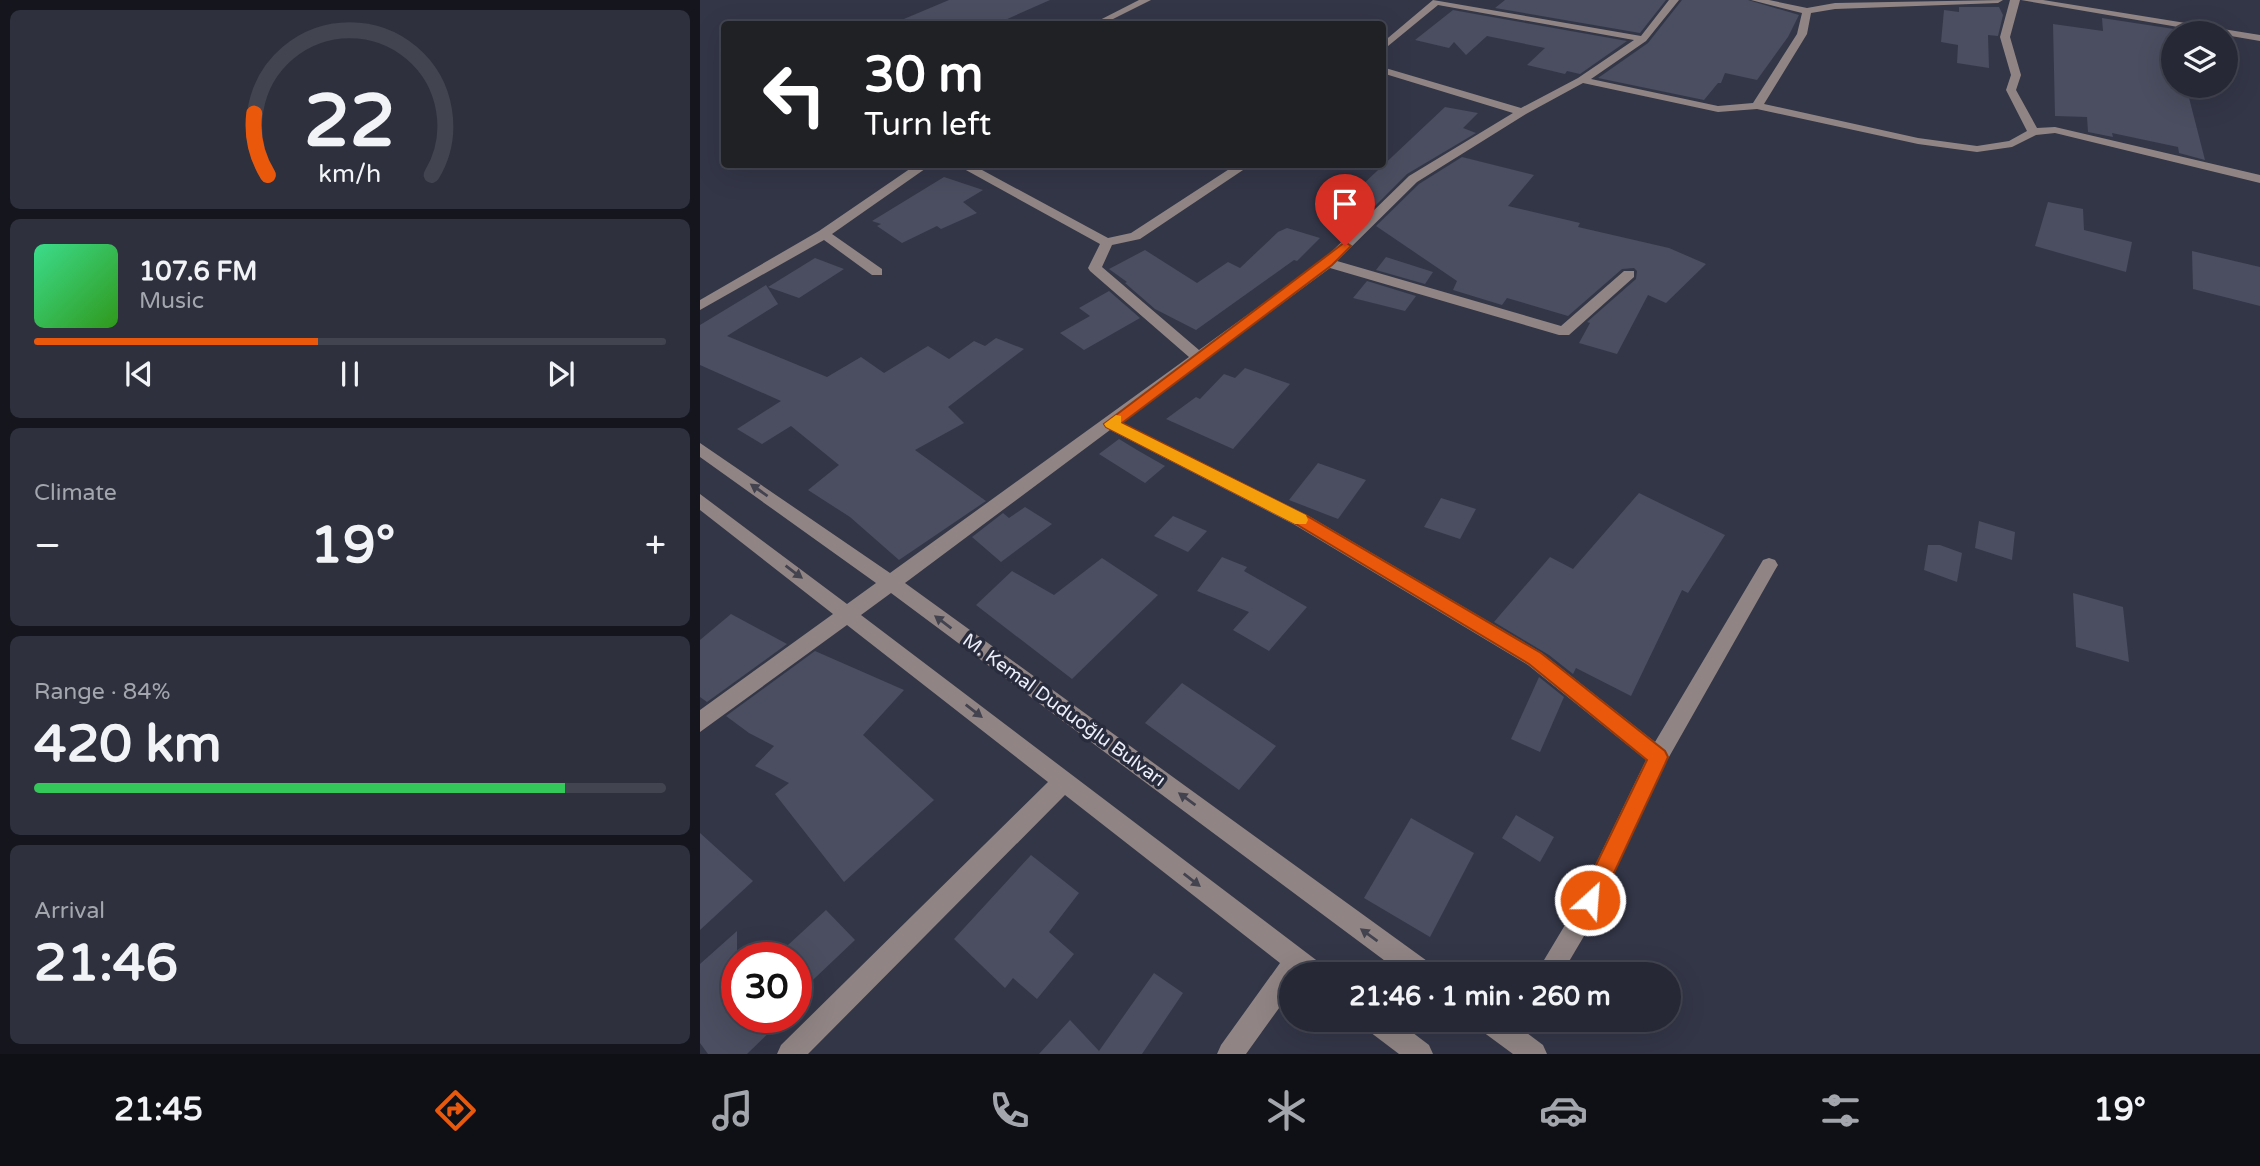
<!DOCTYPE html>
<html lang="en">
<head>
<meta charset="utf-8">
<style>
	:root { --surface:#262835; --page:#2e303d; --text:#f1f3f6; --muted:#a4a6ad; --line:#424450; --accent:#ea580c }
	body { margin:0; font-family:"Varela Round",sans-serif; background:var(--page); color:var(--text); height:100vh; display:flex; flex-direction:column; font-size:26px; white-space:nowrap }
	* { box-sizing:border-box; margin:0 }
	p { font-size:23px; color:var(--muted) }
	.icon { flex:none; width:38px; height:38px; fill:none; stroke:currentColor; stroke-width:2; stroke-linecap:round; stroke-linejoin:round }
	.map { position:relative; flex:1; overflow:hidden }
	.side { display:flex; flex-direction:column; gap:10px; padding:10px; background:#15161d; width:700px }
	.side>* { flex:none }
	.hud { position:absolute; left:21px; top:21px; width:665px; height:147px; border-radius:7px; box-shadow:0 7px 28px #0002,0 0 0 2px var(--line); background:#202124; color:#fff; overflow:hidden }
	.controls { position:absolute; left:1461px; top:21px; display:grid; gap:14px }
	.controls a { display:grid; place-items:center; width:77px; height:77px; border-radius:50%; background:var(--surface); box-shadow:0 7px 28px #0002,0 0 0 2px var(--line); font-size:35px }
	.speed { position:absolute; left:21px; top:942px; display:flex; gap:14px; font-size:35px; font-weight:700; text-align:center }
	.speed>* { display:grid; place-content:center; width:91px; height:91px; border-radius:50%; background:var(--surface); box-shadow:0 7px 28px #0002,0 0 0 2px var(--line); line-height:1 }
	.speed .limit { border:10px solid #d22; background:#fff; color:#111 }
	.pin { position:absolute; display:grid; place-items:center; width:60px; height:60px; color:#fff; margin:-72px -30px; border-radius:50% 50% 50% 0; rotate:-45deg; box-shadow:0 0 7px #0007 }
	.pin .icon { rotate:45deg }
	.me { position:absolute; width:77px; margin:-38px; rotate:26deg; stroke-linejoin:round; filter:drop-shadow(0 0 5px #0008) }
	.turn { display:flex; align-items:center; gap:24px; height:147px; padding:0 28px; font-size:32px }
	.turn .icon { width:91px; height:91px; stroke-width:2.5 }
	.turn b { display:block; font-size:49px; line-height:60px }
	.big { font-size:52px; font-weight:800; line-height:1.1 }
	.side .tile { flex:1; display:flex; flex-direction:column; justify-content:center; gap:10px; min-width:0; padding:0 24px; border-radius:10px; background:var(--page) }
	.side .dial { align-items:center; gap:0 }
	.dial svg { height:182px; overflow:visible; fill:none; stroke:var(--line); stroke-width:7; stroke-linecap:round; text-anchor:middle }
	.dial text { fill:var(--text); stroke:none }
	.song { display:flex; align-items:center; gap:21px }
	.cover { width:84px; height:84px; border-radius:10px; background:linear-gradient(135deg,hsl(150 70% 55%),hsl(110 70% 35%)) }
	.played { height:7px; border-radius:4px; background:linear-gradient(90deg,var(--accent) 45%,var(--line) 45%) }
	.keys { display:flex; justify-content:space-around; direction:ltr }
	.heat { display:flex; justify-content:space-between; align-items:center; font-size:38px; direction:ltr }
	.charge { height:10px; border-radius:5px; background:linear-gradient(90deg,#34c759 84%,var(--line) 0) }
	.trip { position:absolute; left:579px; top:962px; width:402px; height:70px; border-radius:35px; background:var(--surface); box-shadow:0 7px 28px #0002,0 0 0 2px var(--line); font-weight:800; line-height:70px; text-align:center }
	.menu { display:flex; height:112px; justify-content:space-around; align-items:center; background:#0f1015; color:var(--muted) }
	.menu .icon { width:49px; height:49px }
	.menu .on { color:var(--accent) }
	.menu b { font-size:32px; color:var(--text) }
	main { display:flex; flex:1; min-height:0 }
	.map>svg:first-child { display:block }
	.building { fill:#4a4e60 }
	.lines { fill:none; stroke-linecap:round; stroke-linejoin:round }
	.minor { fill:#908584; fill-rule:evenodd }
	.oneway { fill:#43424f }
	.route { fill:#ea580c; stroke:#983908; stroke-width:2 }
	.slow { fill:#f59e0b }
	.labels { text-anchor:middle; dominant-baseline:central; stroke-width:7; stroke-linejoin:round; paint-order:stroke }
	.street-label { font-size:19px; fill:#edeffa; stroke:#292c3d }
</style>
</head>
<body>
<main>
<section class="side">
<div class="tile dial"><svg viewBox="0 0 100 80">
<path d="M14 69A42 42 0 1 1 86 69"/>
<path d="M14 69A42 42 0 0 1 8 42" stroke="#ea580c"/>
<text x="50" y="56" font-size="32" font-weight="700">22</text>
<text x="50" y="72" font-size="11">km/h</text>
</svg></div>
<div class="tile">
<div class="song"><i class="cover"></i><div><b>107.6 FM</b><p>Music</p></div></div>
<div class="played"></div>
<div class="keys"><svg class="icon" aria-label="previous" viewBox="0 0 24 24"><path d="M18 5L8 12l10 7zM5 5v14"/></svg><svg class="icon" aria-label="pause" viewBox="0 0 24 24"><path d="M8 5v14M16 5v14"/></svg><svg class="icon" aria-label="next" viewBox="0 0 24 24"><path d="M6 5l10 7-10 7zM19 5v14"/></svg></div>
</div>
<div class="tile"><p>Climate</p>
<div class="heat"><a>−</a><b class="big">19°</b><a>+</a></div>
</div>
<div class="tile"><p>Range · 84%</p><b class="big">420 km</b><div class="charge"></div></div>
<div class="tile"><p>Arrival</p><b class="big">21:46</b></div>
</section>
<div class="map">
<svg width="1560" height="1054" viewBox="0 0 1560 1054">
	<rect width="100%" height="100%" fill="#333647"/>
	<g class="building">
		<polygon points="249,0 350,0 296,24 192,24"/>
		<polygon points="805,0 966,0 940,33 795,8"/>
		<polygon points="982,0 1048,0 1099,15 1088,37 1057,80 1025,73 1021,83 1018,83 1004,100 898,78 948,43"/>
		<polygon points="1259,7 1299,7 1303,15 1298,36 1288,35 1289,68 1257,63 1258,45 1241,42 1244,10 1259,12"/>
		<polygon points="753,10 786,16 927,41 880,74 867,71 865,74 827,65 845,48 787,36 766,55 754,42 749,48 715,40"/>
		<polygon points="1402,18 1474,29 1474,86 1486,86 1505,160 1479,153 1478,147 1412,133 1413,137 1388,132 1387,117 1355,116 1353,24 1403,31"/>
		<polygon points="745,107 778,113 763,128 776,133 707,174 663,218 642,204"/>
		<polygon points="762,157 834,175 808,206 880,223 878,227 969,248 1006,264 966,303 948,295 917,354 879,343 890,323 887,322 936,279 937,271 934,268 922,269 868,316 807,298 802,305 753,290 757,281 676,226 719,184"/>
		<polygon points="244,177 283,190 263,202 277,213 241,229 237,226 202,243 177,226 181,224 172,221"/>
		<polygon points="1348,202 1383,209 1384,230 1432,242 1426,272 1335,246"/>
		<polygon points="587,228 620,238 597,261 594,260 496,330 455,309 425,283 427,282 409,269 445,250 497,283 528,262 540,268 578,232"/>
		<polygon points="1492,251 1560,267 1560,306 1493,289"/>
		<polygon points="686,257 733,272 725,284 676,270"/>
		<polygon points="115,258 144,269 99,298 68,287"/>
		<polygon points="667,281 716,296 705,311 653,298"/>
		<polygon points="66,285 78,304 27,336 127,377 161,357 184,373 228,346 249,359 274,341 285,346 296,338 324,349 248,407 264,423 215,450 286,501 199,560 150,517 108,490 139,465 91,426 62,444 37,429 81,401 0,365 0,325"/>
		<polygon points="409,291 440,318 384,350 360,333 390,316 379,308"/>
		<polygon points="545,368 590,384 533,449 466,419 496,397 500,399 524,374 535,378"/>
		<polygon points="419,439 437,450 465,466 445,483 399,454"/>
		<polygon points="618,463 666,480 638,519 589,500"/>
		<polygon points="939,493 1025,535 988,593 982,590 931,696 876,668 873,674 849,655 794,622 850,557 873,569"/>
		<polygon points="741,498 776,509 760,539 724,527"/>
		<polygon points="325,507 352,524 301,562 272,537 303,513 309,518"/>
		<polygon points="473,516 507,531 488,552 454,536"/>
		<polygon points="1279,521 1315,532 1312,560 1275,548"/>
		<polygon points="1228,545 1240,545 1262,553 1257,582 1224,570"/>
		<polygon points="522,557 547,567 544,571 607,607 569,651 533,630 549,612 497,591"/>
		<polygon points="402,558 458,595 372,679 276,605 312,571 354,595"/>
		<polygon points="1373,593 1423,607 1429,662 1376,647"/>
		<polygon points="31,614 87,644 7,702 0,697 0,640"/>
		<polygon points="115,651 204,690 163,735 234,800 144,882 75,794 89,783 55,766 74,746 49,733 26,716"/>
		<polygon points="839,677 864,697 840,752 811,739"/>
		<polygon points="482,683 576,746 539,790 445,723"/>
		<polygon points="816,815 854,837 840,862 802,838"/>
		<polygon points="711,818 774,853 730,937 664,898"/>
		<polygon points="0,833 53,881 0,930"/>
		<polygon points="331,855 379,893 349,932 374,954 337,999 313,978 305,988 254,939"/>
		<polygon points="126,910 155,940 96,996 96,957 75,957"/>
		<polygon points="37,931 37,1017 85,1017 47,1054 8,1054 0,1043 0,964"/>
		<polygon points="454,973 483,993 442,1054 339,1054 370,1020 399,1051"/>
	</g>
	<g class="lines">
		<g class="minor">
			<polygon points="439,0 451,0 403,24 392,24"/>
			<polygon points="733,0 941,36 969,0 979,0 946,41 891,79 1018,106 1053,103 1097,34 1102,13 1051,0 1069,0 1107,8 1135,3 1303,0 1298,3 1135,9 1111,13 1107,34 1064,104 1218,138 1277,146 1309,141 1327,131 1306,90 1311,75 1300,37 1310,0 1320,0 1310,37 1321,75 1316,90 1337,128 1355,127 1560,175 1560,183 1355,133 1336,135 1312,147 1277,152 1218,144 1057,109 1018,112 883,83 826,114 717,182 637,261 861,326 924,271 934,271 934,277 869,335 859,335 630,268 421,422 607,515 842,653 955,742 1063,560 1069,558 1075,560 1078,565 1075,570 965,764 887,931 861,975 835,975 871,915 946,760 828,665 595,525 410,430 205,583 734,966 737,975 704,975 191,593 161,615 624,966 627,975 592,975 592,990 546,1054 517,1054 521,1045 580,963 365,795 108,1054 77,1054 81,1045 348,782 147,625 0,732 0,710 133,614 0,510 0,494 147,604 176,583 0,457 0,443 190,573 489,357 390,271 388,268 400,244 255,164 271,164 408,238 431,233 537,164 552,164 440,239 412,245 402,267 499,350 623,260 709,176 813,113 682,73 682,67 821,108 878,78 934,40 738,5 682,51 682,43"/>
			<polygon points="1321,0 1343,0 1560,35 1560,41"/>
			<polygon points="217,164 232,164 132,234 182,269 182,275 172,275 124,240 0,310 0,300 119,231"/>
			<polygon points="662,1020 696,1020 729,1045 733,1054 699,1054 666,1029"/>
			<polygon points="775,1020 833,1020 827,1033 843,1045 847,1054 813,1054 779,1029"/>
		</g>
	</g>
	<defs><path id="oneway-solid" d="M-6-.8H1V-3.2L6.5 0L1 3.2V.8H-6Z" transform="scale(1.75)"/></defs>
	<g class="oneway">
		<use href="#oneway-solid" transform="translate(59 490) rotate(-145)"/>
		<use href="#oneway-solid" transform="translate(94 572) rotate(37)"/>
		<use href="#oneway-solid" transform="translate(243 622) rotate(-143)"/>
		<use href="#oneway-solid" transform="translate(274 711) rotate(38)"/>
		<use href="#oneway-solid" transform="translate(487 799) rotate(-144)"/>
		<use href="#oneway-solid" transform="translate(492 880) rotate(38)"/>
		<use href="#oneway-solid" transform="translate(669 935) rotate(-144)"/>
	</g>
	<polygon class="route" points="645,242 651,246 632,265 422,423 607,516 841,653 965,751 968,757 965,764 898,907 890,910 883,907 879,900 947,760 829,664 596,524 406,427 404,424"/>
	<polygon class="slow" points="416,415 421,416 421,423 606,515 608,520 606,524 595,524 406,427 404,424"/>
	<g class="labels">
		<g class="street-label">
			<text transform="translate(364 710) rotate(36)">M. Kemal Duduoğlu Bulvarı</text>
		</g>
	</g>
</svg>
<div class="controls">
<a><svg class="icon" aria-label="layers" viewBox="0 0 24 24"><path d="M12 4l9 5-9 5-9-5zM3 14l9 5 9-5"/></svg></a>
</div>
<div class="speed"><div class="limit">30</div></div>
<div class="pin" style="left:645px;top:246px;background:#d93025"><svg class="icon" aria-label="arrive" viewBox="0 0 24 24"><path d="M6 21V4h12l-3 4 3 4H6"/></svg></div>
<svg class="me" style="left:890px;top:900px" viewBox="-20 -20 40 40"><circle r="17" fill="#ea580c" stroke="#fff" stroke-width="3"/><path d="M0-11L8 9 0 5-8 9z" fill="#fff"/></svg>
<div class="trip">21:46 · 1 min · 260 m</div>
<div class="hud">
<div class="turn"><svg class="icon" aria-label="left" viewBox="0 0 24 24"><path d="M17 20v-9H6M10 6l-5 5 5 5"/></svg><div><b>30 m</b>Turn left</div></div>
</div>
</div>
</main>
<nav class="menu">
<b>21:45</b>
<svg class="icon on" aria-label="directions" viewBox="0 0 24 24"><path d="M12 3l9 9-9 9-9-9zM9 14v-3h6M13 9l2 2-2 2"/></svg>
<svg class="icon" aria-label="music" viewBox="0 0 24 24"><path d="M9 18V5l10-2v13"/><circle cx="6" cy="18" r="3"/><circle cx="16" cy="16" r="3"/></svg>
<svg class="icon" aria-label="phone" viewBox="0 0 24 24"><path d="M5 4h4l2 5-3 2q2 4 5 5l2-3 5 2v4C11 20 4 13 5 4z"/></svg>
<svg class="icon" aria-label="climate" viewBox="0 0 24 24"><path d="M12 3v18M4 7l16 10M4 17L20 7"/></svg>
<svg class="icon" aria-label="car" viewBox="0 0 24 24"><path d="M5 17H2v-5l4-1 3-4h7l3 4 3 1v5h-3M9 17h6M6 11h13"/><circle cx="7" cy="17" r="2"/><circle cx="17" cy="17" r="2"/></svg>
<svg class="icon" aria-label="filters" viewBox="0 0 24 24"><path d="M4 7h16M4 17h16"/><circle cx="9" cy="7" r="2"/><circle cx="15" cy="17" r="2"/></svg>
<b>19°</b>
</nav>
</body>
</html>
